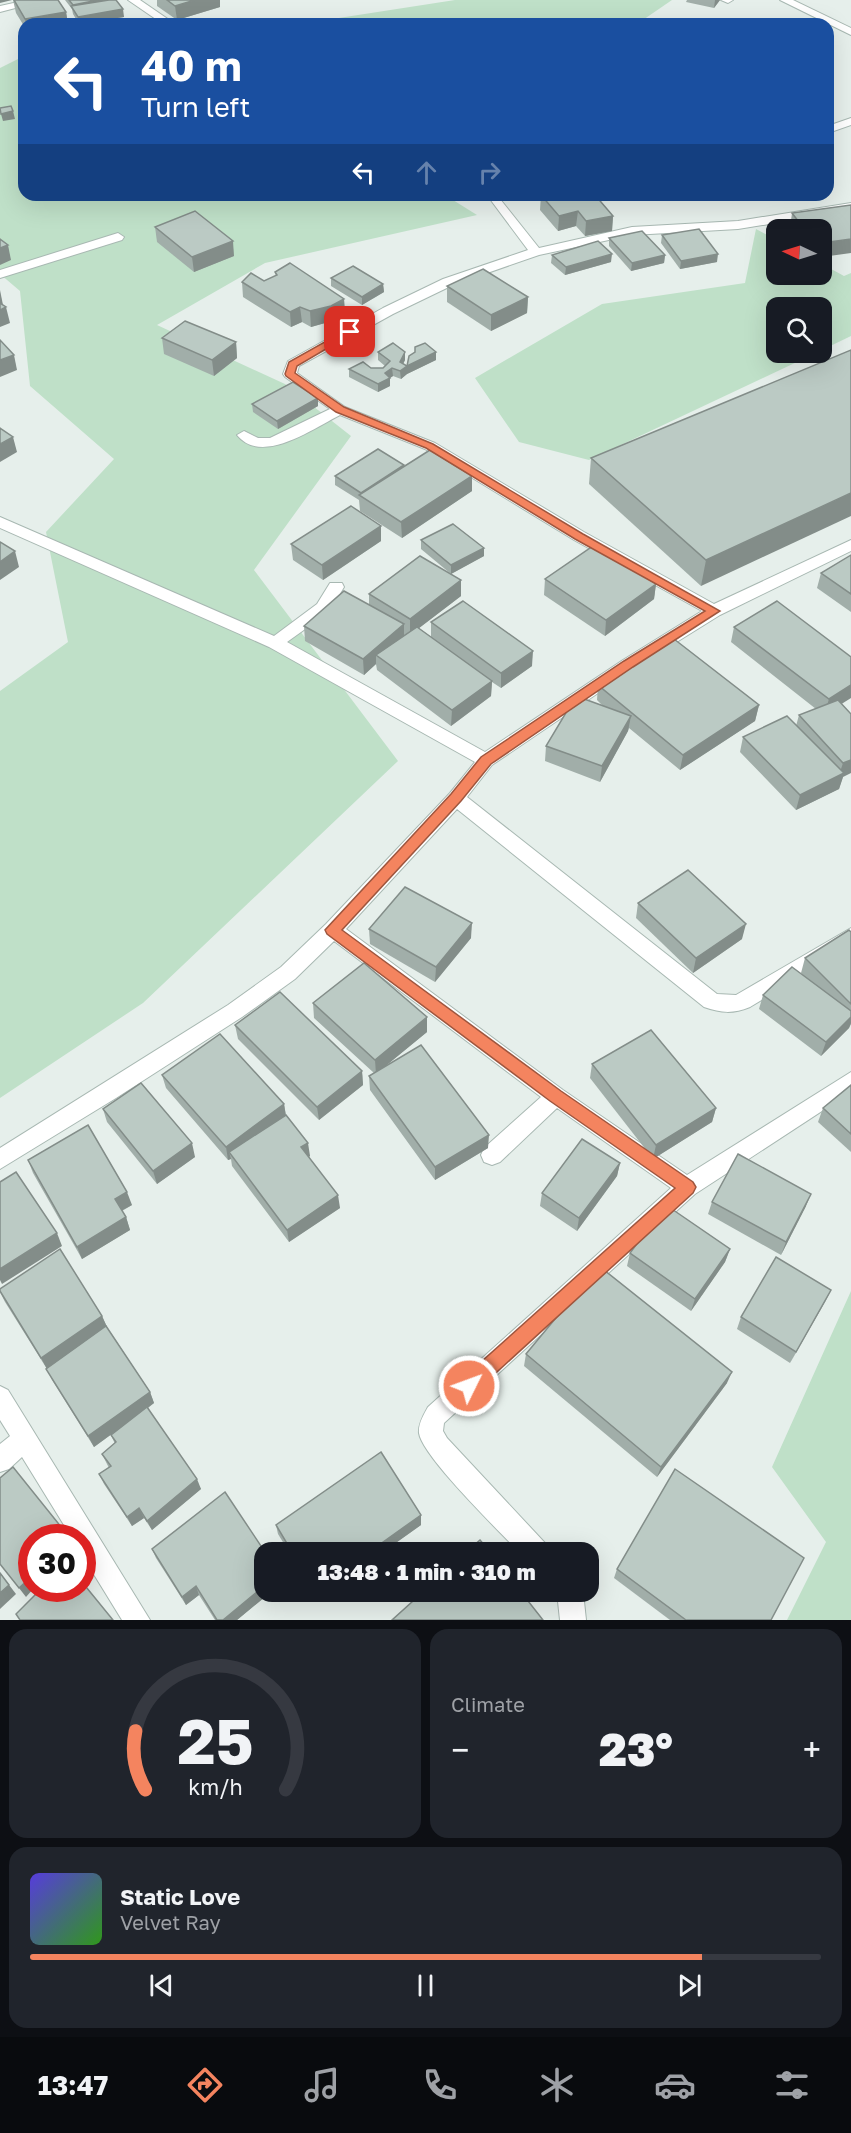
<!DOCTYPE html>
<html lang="en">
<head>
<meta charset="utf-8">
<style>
	:root { --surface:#171b24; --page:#20242c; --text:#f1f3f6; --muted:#9ea1a6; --line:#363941; --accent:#f4845f }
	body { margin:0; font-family:"Golos Text",sans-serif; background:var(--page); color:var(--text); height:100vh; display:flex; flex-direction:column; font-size:22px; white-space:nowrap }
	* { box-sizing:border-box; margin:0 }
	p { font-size:20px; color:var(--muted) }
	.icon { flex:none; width:33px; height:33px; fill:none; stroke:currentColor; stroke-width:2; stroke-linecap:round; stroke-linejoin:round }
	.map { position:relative; height:1620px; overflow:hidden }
	.side { display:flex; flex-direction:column; gap:9px; padding:9px; background:#0d0f14; flex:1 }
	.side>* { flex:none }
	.guide { position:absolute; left:18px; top:18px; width:816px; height:183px; border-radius:18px; box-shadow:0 6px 24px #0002; background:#1a4fa0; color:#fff; overflow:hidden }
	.needle { width:39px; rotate:274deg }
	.controls { position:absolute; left:766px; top:219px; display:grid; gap:12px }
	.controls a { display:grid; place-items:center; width:66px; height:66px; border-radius:12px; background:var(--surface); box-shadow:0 6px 24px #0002; font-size:30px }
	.speed { position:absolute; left:18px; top:1524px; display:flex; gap:12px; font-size:30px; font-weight:700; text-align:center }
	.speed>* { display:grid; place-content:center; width:78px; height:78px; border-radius:50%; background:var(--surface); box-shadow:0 6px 24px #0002; line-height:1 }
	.speed .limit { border:9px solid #d22; background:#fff; color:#111 }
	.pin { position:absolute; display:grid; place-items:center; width:51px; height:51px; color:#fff; margin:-26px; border-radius:12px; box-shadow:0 3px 9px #0006 }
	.me { position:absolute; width:66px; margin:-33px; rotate:48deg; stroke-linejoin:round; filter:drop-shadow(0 0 4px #0008) }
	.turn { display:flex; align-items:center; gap:21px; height:126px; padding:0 24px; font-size:27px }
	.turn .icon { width:78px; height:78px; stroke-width:2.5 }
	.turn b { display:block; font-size:42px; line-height:51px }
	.lanes { display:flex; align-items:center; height:57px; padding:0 24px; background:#0003; justify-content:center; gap:30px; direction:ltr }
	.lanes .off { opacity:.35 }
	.big { font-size:45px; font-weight:800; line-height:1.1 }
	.side .tile { flex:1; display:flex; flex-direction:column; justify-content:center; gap:9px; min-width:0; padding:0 21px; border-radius:18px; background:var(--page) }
	.side .dial { align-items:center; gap:0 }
	.dial svg { height:156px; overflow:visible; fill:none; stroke:var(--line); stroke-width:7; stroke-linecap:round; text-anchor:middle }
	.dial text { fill:var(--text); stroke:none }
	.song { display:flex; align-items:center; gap:18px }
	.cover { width:72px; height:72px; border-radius:9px; background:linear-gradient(135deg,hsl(250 70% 55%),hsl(110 70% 35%)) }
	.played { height:6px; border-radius:3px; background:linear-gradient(90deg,var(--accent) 85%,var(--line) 85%) }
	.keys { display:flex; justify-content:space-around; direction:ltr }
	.heat { display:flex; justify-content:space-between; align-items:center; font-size:33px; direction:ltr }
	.side .tiles { flex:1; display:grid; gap:9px; grid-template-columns:1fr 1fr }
	.tile:last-child { grid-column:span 2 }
	.trip { position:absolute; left:254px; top:1542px; width:345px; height:60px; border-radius:18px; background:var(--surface); box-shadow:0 6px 24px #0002; font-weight:800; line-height:60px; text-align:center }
	.tabs { display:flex; height:96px; justify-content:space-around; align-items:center; background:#090b0e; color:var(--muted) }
	.tabs .icon { width:42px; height:42px }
	.tabs .on { color:var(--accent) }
	.tabs b { font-size:27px; color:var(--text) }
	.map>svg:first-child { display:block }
	.green { fill:#bfe0c8 }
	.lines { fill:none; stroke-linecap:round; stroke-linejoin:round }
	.minor-casing { stroke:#a8b8b2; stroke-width:2 }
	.minor { fill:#fff; fill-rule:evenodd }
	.wall { fill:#a1aea9 }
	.shaded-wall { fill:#838d89 }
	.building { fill:#bbcac4; stroke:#838d89; stroke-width:1.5 }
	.route { fill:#f4845f; stroke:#9f563e; stroke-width:1.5 }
</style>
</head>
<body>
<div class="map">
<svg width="851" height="1620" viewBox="0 0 851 1620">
	<rect width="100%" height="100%" fill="#e6efeb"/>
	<g class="green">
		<polygon points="455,0 672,0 637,24 300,24"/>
		<polygon points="24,56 24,195 445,195 477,215 265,263 157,325 285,384 351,436 254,570 398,761 143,1003 0,1098 0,691 68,642 46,532 114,459 30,386 20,291 0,274 0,68"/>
		<polygon points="756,229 777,240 777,274 822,274 822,264 844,276 851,273 851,336 822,350 822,308 777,308 777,352 816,353 589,460 519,442 475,378 602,304 745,283"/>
		<polygon points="851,1291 851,1620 787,1620 826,1542 772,1467"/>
	</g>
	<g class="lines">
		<defs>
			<g id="minor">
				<polygon points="27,0 46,0 0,12 0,6"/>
				<polygon points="128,0 140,0 175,24 163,24"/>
				<polygon points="721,0 733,0 728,3"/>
				<polygon points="780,0 793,0 851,28 851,35"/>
				<polygon points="851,118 851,125 828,133 828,126"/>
				<path d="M487,195H506L500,199L539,248L632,227L738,221L851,203V211L738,229L632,235L539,255L453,285L393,314L299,366L297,373L345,407L435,443L584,532L714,604L851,540V551L720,615L635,668L492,765L467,797L717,994L736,995L851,928V946L750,1007C733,1014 721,1013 704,1007L457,809L346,929L563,1090L687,1175L851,1072V1092L695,1194L444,1423L443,1431L447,1438L545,1543L548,1552H519C499,1531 422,1456 419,1433C418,1424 424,1414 428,1407L671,1188L557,1108L500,1162L492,1165L484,1162L481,1155L484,1148L541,1097L334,941L295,979L242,1017L116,1098L0,1169V1148L228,1005L281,967L326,924L450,793L475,762L269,647L0,528V517L274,636L317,604L330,583H342L344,587L329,612L287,642L485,752L623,660L702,611L574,540L425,449L340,415C314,428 262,466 237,435L244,431L258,438H270L330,409L285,377L283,374L288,361L383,308L443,279L528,250Z"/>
				<polygon points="118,233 124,237 122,240 0,278 0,270"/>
				<polygon points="0,1386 8,1390 150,1620 122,1620 82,1555 82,1538 72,1538 22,1457 9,1469 0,1472 0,1444 10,1436 0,1420"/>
				<polygon points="557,1592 583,1592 586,1620 560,1620"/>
			</g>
		</defs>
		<use href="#minor" class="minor-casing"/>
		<use href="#minor" class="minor"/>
	</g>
	<g class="wall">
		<polygon points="13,0 58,0 66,12 68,24 24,24 24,26 16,13"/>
		<polygon points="65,0 116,0 124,17 79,24 73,14 72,9"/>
		<polygon points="157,0 220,0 220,7 177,20 157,6"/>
		<polygon points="687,0 720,0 714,8 686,2"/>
		<polygon points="541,195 613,216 612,231 585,236 576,226 558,231 540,210"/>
		<polygon points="792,213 822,230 791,230 790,228"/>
		<polygon points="155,227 234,256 194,272 157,242"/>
		<polygon points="662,235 717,262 680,269 661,243"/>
		<polygon points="609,238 665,255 664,263 631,271 609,246"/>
		<polygon points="552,255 611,262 565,275 551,263"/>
		<polygon points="275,272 344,299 345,314 332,321 311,327 302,322 291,327 243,297 242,282 264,281 276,276"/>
		<polygon points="331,278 383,284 384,292 362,305 331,286"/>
		<polygon points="447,286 528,297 527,313 491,331 447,302"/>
		<polygon points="162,338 236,342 237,358 214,376 164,354"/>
		<polygon points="415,347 436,352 436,360 407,374 401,379 393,376 390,378 390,386 378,392 349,377 349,369 383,368 385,366 378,360 378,352 405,360 403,364 407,366 415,352"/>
		<polygon points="851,350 701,586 589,484 591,458"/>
		<polygon points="252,404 318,406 278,429 253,412"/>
		<polygon points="404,466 472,491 402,538 360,511 359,500 335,485 335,476"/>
		<polygon points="381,526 381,541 323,580 293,560 291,544"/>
		<polygon points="421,540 484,548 484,556 451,574 421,549"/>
		<polygon points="851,555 851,612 817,588 821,573"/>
		<polygon points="545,579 656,584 654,599 605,636 544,595"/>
		<polygon points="461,580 461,596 419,628 431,637 431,622 532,666 501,688 492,682 491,696 451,726 377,670 376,664 364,675 305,641 304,626 369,605 369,594"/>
		<polygon points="734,627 842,704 851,714 843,777 839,789 796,810 740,752 743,737 796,726 799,715 816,709 731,642"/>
		<polygon points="598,685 759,705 755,721 680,770 629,728 628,731 600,782 545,761 546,746 603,706 597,700"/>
		<polygon points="638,903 742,939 693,973 636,918"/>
		<polygon points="369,929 471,938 435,982 370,944"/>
		<polygon points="851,932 851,1024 849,1028 821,1056 759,1009 763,995 804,976 801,973 805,958"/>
		<polygon points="313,1003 427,1032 385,1066 488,1148 435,1180 370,1090 369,1076 374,1073 314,1018"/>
		<polygon points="235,1025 362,1071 363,1085 319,1120 238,1039"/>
		<polygon points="592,1064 716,1108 712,1122 653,1159 590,1078"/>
		<polygon points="162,1075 284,1104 286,1115 310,1156 309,1157 340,1208 289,1242 232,1166 231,1159 228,1160 166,1088"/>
		<polygon points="851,1085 851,1152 818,1122 823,1108"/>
		<polygon points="103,1109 195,1157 157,1184 107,1122"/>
		<polygon points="28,1160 132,1205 122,1211 126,1217 130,1230 82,1259 33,1173"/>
		<polygon points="620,1163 617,1176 577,1231 540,1206 542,1193"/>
		<polygon points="712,1202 806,1206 781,1255 708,1214"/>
		<polygon points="730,1249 725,1262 691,1311 627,1266 630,1253"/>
		<polygon points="831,1290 790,1363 737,1329 741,1317"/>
		<polygon points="0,1292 102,1316 107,1327 150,1392 154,1403 148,1408 201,1489 152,1530 144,1518 132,1526 104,1484 99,1474 109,1468 102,1454 115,1444 111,1435 120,1428 94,1447 52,1380 47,1369 5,1302"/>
		<polygon points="526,1354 727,1383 657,1477 524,1366"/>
		<polygon points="421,1515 421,1525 383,1552 289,1552 278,1534 276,1525"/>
		<polygon points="152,1549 264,1592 271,1592 237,1620 215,1620 199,1595 186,1605 156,1558"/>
		<polygon points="617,1569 771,1620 670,1620 614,1578"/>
		<polygon points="311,1592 329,1592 316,1600"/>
	</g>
	<g class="shaded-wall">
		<polygon points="0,0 12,0 0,3"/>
		<polygon points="98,0 115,0 75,12 73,5"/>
		<polygon points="195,0 220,0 220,7 177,20 175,6"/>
		<polygon points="715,0 720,0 714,8"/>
		<polygon points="123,9 124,17 79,24 78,17"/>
		<polygon points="66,12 68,24 26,24 25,19"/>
		<polygon points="13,111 15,119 3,121 1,114"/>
		<polygon points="578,211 576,226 558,231 559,216"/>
		<polygon points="613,216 612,231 585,236 586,221"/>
		<polygon points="851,239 851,253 822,257 822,243"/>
		<polygon points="233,241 234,256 194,272 192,257"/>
		<polygon points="8,245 11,260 0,265 0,248"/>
		<polygon points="612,254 611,262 565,275 566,267"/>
		<polygon points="718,254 717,262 680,269 681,261"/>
		<polygon points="665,255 664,263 631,271 632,263"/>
		<polygon points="383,284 384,292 362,305 362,297"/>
		<polygon points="0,290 3,305 0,306"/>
		<polygon points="528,297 527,313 491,331 491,315"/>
		<polygon points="344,299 345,314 332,321 311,327 310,311"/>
		<polygon points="6,307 10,323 0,327 0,310"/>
		<polygon points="300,307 302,322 291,327 290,312"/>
		<polygon points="236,342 237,358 214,376 212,360"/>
		<polygon points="405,352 405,360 400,370 400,362"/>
		<polygon points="436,352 436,360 407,374 401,379 400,371 407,366"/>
		<polygon points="14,355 17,370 0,377 0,360"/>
		<polygon points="392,368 393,376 390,378 390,386 378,392 378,384 385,373"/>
		<polygon points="318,398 318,406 278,429 277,421"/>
		<polygon points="13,437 17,452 0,462 0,444"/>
		<polygon points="404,465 404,473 361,493"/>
		<polygon points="472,476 472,491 402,538 401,522"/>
		<polygon points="851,493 851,516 701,586 706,560"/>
		<polygon points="381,526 381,541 323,580 322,565"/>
		<polygon points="484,548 484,556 451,574 451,565"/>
		<polygon points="15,551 19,567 0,580 0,562"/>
		<polygon points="461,580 461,596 410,635 410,619"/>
		<polygon points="656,584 654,599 605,636 606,620"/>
		<polygon points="404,624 404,639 376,655 376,664 364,675 363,659"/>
		<polygon points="533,651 532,666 501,688 501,673"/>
		<polygon points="492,681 491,696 451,726 452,710"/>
		<polygon points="851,685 851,698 824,715 829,699"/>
		<polygon points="759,705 755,721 680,770 683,755"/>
		<polygon points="631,716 628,731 600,782 602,766"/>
		<polygon points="851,760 851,773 843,777 839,789 796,810 800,795 839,775 843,763"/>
		<polygon points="472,923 471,938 435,982 436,967"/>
		<polygon points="746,924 742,939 693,973 696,958"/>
		<polygon points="427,1017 427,1032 376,1074 375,1060"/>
		<polygon points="851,1017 851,1023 849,1028 821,1056 826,1042"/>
		<polygon points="362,1071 363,1085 319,1120 317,1107"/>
		<polygon points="284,1104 286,1117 229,1152 231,1159 228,1160 226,1147"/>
		<polygon points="716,1108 712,1122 653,1159 656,1145"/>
		<polygon points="489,1135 488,1148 435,1180 435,1167"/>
		<polygon points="192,1143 195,1157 157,1184 153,1171"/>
		<polygon points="308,1143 310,1156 303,1160 301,1147"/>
		<polygon points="620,1163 617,1176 577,1231 579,1218"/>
		<polygon points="127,1192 132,1205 119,1212 115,1199"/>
		<polygon points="811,1194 806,1206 781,1255 786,1242"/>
		<polygon points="338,1195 340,1208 289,1242 287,1230"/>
		<polygon points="126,1217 130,1230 82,1259 77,1247"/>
		<polygon points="57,1233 62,1246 2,1284 0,1280 0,1269"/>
		<polygon points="730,1249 725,1262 691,1311 695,1299"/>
		<polygon points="831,1290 825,1302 790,1363 796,1352"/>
		<polygon points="102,1316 107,1327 47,1369 41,1358"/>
		<polygon points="732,1372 727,1383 657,1477 661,1467"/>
		<polygon points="150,1392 154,1403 94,1447 88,1436"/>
		<polygon points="197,1479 201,1489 152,1530 147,1521"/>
		<polygon points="139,1508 144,1518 132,1526 127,1517"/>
		<polygon points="421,1515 421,1525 383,1552 369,1552"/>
		<polygon points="0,1573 16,1594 0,1609"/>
		<polygon points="32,1576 32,1588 34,1588 26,1597 19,1588"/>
		<polygon points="196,1586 199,1595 186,1605 182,1597"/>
		<polygon points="264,1586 264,1592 271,1592 237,1620 223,1620"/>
		<polygon points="315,1592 329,1592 316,1600"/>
	</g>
	<g class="building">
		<polygon points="14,0 58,0 66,12 25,19"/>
		<polygon points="69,0 98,0 73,5"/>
		<polygon points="109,0 116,0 123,9 78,17 71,6"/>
		<polygon points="167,0 195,0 175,6"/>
		<polygon points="11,106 13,111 1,114 0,108"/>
		<polygon points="541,195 595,195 613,216 586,221 578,211 559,216"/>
		<polygon points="851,205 851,239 822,243 822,230 805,230 792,213"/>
		<polygon points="195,211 233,241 192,257 155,227"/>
		<polygon points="699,229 718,254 681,261 662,235"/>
		<polygon points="642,231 665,255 632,263 609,238"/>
		<polygon points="0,239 8,245 0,248"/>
		<polygon points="598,241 612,254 566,267 552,255"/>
		<polygon points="290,263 344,299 331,306 310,311 300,307 290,312 242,282 251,273 264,281 277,275 275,272"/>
		<polygon points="353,266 383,284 362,297 331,278"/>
		<polygon points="483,269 528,297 491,315 447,286"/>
		<polygon points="0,303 6,307 0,310"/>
		<polygon points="185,321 236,342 212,360 162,338"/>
		<polygon points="0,340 14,355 0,360"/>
		<polygon points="393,343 405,352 400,362 407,366 400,371 392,368 385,373 390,378 378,384 349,369 363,362 371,368 383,368 390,361 378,352"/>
		<polygon points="425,343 436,352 407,366 409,356 415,352 415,347"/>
		<polygon points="851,350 851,493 706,560 591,458"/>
		<polygon points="293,382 318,398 277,421 252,404"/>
		<polygon points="0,428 13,437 0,444"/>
		<polygon points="378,449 404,465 361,493 335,476"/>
		<polygon points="430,450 472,476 401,522 359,495"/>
		<polygon points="351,506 381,526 322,565 291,544"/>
		<polygon points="453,524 484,548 451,565 421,540"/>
		<polygon points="0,542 15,551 0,562"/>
		<polygon points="596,544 656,584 606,620 545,579"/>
		<polygon points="851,555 851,594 821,573"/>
		<polygon points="420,556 461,580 410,619 369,594"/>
		<polygon points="344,591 404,624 363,659 304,626"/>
		<polygon points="463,601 533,651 501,673 431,622"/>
		<polygon points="777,601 851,657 851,685 829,699 734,627"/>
		<polygon points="417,627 492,681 452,710 376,655"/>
		<polygon points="674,639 759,705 683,755 598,685"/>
		<polygon points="576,696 631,716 602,766 546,746"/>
		<polygon points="838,700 851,714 851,760 843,763 799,715"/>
		<polygon points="787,716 844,773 800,795 743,737"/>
		<polygon points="688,870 746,924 696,958 638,903"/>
		<polygon points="405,887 472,923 436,967 369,929"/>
		<polygon points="849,930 851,932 851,1004 805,958"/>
		<polygon points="364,963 427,1017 375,1060 313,1003"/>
		<polygon points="792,967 851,1011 851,1017 826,1042 763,995"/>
		<polygon points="280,992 362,1071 317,1107 235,1025"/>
		<polygon points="651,1030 716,1108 656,1145 592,1064"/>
		<polygon points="220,1034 284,1104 226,1147 162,1075"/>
		<polygon points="421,1045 489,1135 435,1167 369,1076"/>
		<polygon points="141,1083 192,1143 153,1171 103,1109"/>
		<polygon points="851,1085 851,1134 823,1108"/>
		<polygon points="286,1115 308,1143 301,1147 338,1195 287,1230 229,1152"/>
		<polygon points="88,1125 127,1192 115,1199 126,1217 77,1247 28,1160"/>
		<polygon points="582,1139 620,1163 579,1218 542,1193"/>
		<polygon points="738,1154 811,1194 786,1242 712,1202"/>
		<polygon points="16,1172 57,1233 0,1269 0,1182"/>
		<polygon points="666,1205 730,1249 695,1299 630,1253"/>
		<polygon points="60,1249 102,1316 41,1358 0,1291 0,1289"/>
		<polygon points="776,1257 831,1290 796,1352 741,1317"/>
		<polygon points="599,1266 732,1372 661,1467 526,1354"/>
		<polygon points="106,1326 150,1392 88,1436 46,1369"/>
		<polygon points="147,1407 197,1479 147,1521 139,1508 127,1517 99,1474 111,1466 102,1454 116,1442 111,1435"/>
		<polygon points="381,1452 421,1515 369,1552 292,1552 276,1525"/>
		<polygon points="13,1467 70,1538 32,1538 32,1576 19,1588 0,1564 0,1478"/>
		<polygon points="675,1469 804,1558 771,1620 686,1620 617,1569"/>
		<polygon points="225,1492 265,1552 264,1552 264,1586 223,1620 217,1620 196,1586 182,1597 152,1549"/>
		<polygon points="480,1540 490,1552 466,1552"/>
		<polygon points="0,1573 9,1585 0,1593"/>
		<polygon points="82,1582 113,1620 20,1620 16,1614 42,1588 82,1588"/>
		<polygon points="423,1592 521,1592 543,1620 392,1620"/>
	</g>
	<polygon class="route" points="346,330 355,332 297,366 295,373 344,407 433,444 583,534 720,611 633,667 491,764 461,801 342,930 561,1091 693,1182 696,1187 693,1193 475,1392 469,1394 462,1392 460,1386 462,1379 675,1188 550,1101 327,934 325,930 451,794 481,757 624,661 705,611 575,539 426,448 336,412 286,376 285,374 289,362"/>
</svg>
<div class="controls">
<a><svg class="needle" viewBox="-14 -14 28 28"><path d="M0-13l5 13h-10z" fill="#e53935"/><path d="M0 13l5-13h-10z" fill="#9ea1a6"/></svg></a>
<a><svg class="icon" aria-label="search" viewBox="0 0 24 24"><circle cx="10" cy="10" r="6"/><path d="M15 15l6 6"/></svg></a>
</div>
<div class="speed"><div class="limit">30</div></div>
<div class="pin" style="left:350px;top:332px;background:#d93025"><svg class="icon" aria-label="arrive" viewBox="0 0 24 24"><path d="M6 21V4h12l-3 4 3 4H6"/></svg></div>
<svg class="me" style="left:469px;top:1386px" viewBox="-20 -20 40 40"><circle r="17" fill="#f4845f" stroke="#fff" stroke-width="3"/><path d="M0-11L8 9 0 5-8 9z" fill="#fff"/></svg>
<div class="trip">13:48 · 1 min · 310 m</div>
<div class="guide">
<div class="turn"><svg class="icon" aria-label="left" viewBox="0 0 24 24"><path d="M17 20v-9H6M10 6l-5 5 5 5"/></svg><div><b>40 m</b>Turn left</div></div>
<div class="lanes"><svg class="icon" aria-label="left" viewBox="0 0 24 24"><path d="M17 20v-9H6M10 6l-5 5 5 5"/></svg><svg class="icon off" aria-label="ahead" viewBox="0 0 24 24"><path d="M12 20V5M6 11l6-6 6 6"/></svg><svg class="icon off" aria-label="right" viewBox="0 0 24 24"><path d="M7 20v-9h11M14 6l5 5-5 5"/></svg></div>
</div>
</div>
<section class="side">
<div class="tiles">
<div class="tile dial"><svg viewBox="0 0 100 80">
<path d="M14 69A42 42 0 1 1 86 69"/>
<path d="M14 69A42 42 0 0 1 9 39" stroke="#f4845f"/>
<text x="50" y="56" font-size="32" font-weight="700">25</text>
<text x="50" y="72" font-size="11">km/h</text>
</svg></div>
<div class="tile"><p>Climate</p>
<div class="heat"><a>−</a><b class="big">23°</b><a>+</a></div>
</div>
<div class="tile">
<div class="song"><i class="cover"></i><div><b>Static Love</b><p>Velvet Ray</p></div></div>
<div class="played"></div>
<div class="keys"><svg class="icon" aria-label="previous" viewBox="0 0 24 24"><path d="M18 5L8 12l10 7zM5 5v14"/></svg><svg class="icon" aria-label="pause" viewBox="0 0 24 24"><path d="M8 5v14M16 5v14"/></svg><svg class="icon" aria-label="next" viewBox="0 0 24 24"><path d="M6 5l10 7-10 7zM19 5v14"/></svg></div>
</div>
</div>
</section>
<nav class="tabs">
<b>13:47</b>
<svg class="icon on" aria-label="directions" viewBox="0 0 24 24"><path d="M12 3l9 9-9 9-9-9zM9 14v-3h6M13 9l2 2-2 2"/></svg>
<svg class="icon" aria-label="music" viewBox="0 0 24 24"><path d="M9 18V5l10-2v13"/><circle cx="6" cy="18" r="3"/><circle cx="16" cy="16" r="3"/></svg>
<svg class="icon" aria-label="phone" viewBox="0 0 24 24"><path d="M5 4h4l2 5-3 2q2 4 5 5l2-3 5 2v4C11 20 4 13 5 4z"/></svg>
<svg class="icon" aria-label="climate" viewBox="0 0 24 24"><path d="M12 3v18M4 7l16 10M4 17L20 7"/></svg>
<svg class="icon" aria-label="car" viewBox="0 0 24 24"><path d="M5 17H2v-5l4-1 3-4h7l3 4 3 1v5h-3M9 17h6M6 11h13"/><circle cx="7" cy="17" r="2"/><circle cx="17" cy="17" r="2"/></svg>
<svg class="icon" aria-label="filters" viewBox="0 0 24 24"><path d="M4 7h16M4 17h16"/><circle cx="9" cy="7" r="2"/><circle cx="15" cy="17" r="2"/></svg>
</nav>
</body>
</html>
